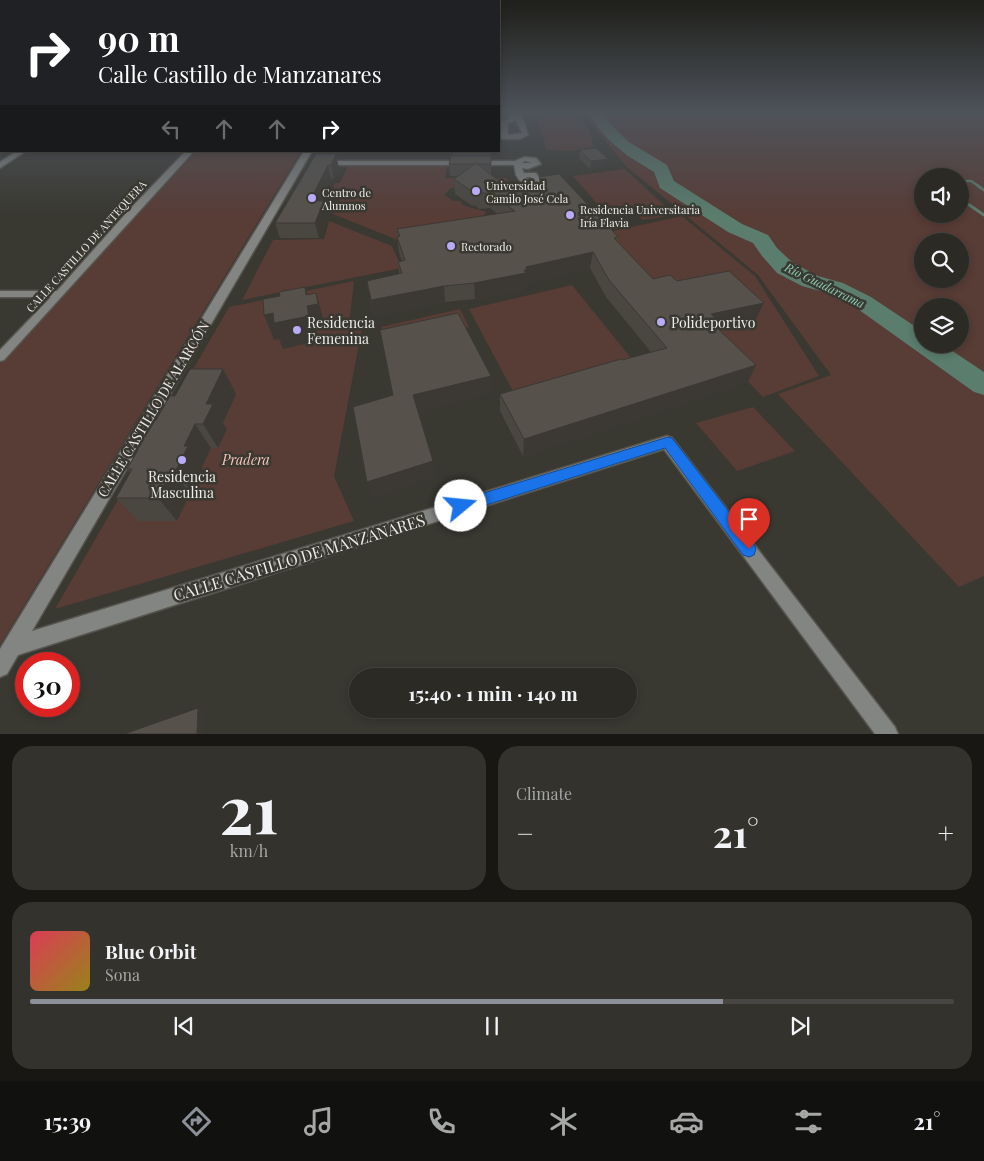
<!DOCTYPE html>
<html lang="en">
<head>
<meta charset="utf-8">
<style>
	:root { --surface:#2b2a25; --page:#33322d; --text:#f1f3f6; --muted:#a6a7a7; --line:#474642; --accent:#8c9099 }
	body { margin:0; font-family:"Playfair Display",serif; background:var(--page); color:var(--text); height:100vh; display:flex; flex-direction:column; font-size:19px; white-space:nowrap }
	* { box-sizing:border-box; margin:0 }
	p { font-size:16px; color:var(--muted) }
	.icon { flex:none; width:28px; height:28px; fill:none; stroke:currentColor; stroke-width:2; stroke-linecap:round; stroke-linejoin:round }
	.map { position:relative; height:734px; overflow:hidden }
	.details { display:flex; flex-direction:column; gap:12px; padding:12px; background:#181714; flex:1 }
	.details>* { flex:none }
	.guide { position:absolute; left:0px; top:0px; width:500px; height:152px; box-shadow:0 2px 8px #0003,0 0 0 1px var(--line); background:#202124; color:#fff; overflow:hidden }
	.buttons { position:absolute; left:914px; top:168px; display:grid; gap:10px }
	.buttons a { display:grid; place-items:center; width:55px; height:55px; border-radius:50%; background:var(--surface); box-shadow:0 2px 8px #0003,0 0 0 1px var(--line); font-size:25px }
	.speed { position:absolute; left:15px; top:652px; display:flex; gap:10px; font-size:25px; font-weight:700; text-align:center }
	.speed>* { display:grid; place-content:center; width:65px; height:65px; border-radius:50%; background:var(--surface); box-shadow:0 2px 8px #0003,0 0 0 1px var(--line); line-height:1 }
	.speed .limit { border:8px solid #d22; background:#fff; color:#111 }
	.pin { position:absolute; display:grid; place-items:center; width:42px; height:42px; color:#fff; margin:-51px -21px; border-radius:50% 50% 50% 0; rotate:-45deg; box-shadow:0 0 5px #0007 }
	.pin .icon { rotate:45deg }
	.me { position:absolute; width:55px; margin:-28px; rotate:73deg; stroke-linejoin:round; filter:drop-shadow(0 0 4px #0008) }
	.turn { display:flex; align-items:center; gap:18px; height:105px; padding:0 15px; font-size:22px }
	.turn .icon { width:65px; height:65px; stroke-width:2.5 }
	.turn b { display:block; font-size:35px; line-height:42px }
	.lanes { display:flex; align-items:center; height:48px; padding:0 15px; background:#0003; justify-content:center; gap:25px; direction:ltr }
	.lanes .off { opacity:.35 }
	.big { font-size:38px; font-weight:700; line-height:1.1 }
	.details .widget { flex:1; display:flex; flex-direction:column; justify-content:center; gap:8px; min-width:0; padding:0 18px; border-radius:20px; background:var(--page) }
	.details .dial { align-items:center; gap:0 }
	.dial b { font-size:65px; line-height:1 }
	.song { display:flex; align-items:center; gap:15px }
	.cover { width:60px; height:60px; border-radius:8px; background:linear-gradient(135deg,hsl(350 70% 55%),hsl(50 70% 35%)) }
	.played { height:5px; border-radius:2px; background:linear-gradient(90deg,var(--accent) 75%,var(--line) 75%) }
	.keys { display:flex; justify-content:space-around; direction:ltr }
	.heat { display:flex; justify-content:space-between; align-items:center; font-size:28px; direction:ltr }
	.details .tiles { flex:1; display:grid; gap:12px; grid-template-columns:1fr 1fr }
	.widget:last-child { grid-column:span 2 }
	.trip { position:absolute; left:349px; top:668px; width:288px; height:50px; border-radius:25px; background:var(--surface); box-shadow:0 2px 8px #0003,0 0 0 1px var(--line); font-weight:700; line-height:50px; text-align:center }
	.dock { display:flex; height:80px; justify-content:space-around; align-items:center; background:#11110f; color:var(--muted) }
	.dock .icon { width:35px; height:35px }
	.dock .on { color:var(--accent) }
	.dock b { font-size:22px; color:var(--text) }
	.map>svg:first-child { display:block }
	.green { fill:#583c36; fill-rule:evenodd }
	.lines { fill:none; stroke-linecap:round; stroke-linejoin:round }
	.stream-far1 { stroke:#5a7d6e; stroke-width:2.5 }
	.stream { stroke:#5a7d6e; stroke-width:3 }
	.river { fill:#5a7d6e; fill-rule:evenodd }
	.minor-casing { stroke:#56554e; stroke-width:3 }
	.minor { fill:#838582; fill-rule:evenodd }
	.wall { fill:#4a4640 }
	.shaded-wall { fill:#3c3934 }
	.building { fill:#56514b; stroke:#3c3934 }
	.route { fill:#1a73e8; stroke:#114b97 }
	.poi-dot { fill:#b8abf7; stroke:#393831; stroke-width:2 }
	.labels { text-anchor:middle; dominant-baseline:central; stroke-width:5; stroke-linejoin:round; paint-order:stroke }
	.far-poi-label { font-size:11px; fill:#edece8; stroke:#393831; text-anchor:start }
	.far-street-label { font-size:11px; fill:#edece8; stroke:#393831 }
	.far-water-label { font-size:12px; font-style:italic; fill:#8ecfb4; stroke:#393831 }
	.poi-label { font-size:14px; fill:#edece8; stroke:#393831; text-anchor:start }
	.street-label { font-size:14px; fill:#edece8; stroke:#393831 }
	.park-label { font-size:14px; font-style:italic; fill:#f8c5ba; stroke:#393831 }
	.near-street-label { font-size:16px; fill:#edece8; stroke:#393831 }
</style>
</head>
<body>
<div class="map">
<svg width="984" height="734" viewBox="0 0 984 734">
	<rect width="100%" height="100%" fill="#393831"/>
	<g class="green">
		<path d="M535,113H574C585,123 591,132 593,147L572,151L547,150Z"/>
		<path d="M582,113H984V576L959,587L778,394L831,375L758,275L627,167ZM960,176V214H922V176ZM922,241H960V279H922ZM922,306H960V344H922Z"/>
		<polygon points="197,151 301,151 0,645 0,362"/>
		<polygon points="348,166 447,166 445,178 506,178 518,190 451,188 444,195 454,201 461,201 462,205 486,212 483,217 400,241 333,214 341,198 329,198 335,183 340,183"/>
		<polygon points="625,169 666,207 608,216 573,176"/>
		<polygon points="672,207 680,214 643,220 636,213"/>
		<polygon points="682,216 755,276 819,376 763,397 604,233"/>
		<polygon points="329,221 392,246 402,268 242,300 273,240 324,239"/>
		<polygon points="354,281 349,325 363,323 334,476 354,521 55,609 229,307"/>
		<polygon points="572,285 635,363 516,397 469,309"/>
		<polygon points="460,309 469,327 387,345 381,327"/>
		<polygon points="753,407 795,451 737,471 696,423"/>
	</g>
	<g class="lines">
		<polyline class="stream-far1" points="962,187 960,181 971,181 980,187"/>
		<g class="stream">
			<polyline points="962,186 968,204 984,215"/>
			<polyline points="978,186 984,190"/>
		</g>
		<polygon class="river" points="589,113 603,113 612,126 629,142 667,165 674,181 742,224 768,235 777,248 793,263 818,276 843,283 871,297 922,331 922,344 942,344 984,372 984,395 974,392 855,307 827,293 802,286 777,273 762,256 753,243 728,232 660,188 654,172 628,156 610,141 595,124"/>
		<defs>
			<g id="minor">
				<path d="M511,113H518L524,121L528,135L520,139H501V122L510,119ZM516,120L522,133L508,135L507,123Z"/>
				<polygon points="17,151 26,151 0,168 0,162"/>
				<polygon points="186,151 194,151 4,360 0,361 0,350 51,297 0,297 0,291 57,291 129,210"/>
				<polygon points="304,151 312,151 32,631 667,436 672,438 895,727 898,734 875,734 664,449 18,655 7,674 0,677 0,649"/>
				<path d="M524,157L536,158L541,164L528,169L522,168L524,173H536L544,185L543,187H537L531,177H526L533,188L526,190L516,175L514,165H323L319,163L323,161H515ZM525,161L532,163H522Z"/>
			</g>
		</defs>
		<use href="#minor" class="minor-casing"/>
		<use href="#minor" class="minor"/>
	</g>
	<g class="wall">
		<polygon points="580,150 606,167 590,169 579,158"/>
		<polygon points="452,151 491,151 491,175 509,189 539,184 539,177 618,237 617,241 653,279 677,281 764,303 756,319 719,327 718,329 748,382 523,456 500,411 500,394 651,352 606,297 590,268 526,283 525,289 475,299 445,302 374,316 367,281 399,274 398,262 402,261 399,253 397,237 398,237 397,229 498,214 490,208 479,209 476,206 471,205 455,194 454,179 459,176 450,176 449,164 453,156"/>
		<polygon points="316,154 339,168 334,179 331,179 320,201 328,216 319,238 280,238 275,223"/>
		<polygon points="223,369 236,394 223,423 227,429 218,448 211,448 202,467 204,471 194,494 190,494 177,521 138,521 116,498 130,473 127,469 135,454 132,450 175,396"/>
	</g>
	<g class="shaded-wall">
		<polygon points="336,154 339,168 334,179 331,165"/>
		<polygon points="608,159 606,167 590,169 591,161"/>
		<polygon points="328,165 331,179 313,216 310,201"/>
		<polygon points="324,201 328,216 319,238 315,223"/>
		<polygon points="593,252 590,268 526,283 525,289 475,299 474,283 526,267"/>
		<polygon points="444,286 445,302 374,316 371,300"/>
		<polygon points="305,287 311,306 316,293 323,318 325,329 315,331 317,341 283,349 279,339 274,340 264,315 307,306"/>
		<polygon points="764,303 756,319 719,327 714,340 711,314"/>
		<polygon points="756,365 748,382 523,456 524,439"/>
		<polygon points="223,369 236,394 223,423 227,429 218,448 203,424 206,404"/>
		<polygon points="491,376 491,394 416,413 413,395"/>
		<polygon points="195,424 211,448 202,467 204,471 194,494 176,470 184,446"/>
		<polygon points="433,461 436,477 372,499 367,482"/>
		<polygon points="172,470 190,494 177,521 158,498"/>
		<polygon points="198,708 206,713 205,734 197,734"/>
	</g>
	<g class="building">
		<polygon points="596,148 608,159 591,161 580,150"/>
		<polygon points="316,154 336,154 331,165 328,165 310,201 324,201 315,223 275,223"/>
		<polygon points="451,156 491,156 491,164 478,164 476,163 475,164 449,164"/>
		<polygon points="476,163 509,189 512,184 545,184 539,177 559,174 610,228 618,237 614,238 653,279 670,275 677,281 729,271 764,303 711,314 720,323 714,325 756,365 524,439 500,394 621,359 622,360 667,348 609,280 593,252 526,267 527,270 524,270 526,273 474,283 444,286 371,300 367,281 402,273 398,262 405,260 397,237 400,236 397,229 515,211 490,193 479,193 476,191 470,190 454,179"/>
		<polygon points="305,287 306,295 316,293 318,304 307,306 309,316 274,323 273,313 264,315 263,299 280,296 279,292"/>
		<polygon points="458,313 491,376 413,395 433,461 367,482 353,407 393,395 380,330"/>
		<polygon points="190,369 223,369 206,404 213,404 203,424 195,424 184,446 188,446 176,470 172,470 158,498 116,498 132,469 127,469 138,450 132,450 149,420 156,420 170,396 175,396"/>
		<polygon points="198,708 197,734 124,734"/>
	</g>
	<linearGradient id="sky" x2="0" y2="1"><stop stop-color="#1f1f1b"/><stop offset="0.52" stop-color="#4e535a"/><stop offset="1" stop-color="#4e535a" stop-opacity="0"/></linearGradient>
	<rect width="984" height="216" fill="url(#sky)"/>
	<polygon class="route" points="668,437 672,438 754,544 756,549 754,555 749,557 743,555 665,448 461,513 456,511 454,506 456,502 461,500"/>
	<g class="poi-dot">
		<circle cx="476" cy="191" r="5"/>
		<circle cx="312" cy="198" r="5"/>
		<circle cx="570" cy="215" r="5"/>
		<circle cx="451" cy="246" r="5"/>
		<circle cx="661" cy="322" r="5"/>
		<circle cx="297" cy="330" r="5"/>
		<circle cx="182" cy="460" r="5"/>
	</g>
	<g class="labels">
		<g class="far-poi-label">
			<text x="486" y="185">Universidad<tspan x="486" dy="13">Camilo José Cela</tspan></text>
			<text x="322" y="192">Centro de<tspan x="322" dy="13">Alumnos</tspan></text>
			<text x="580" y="209">Residencia Universitaria<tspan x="580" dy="13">Iría Flavia</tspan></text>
			<text x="461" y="246">Rectorado</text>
		</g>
		<g class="far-street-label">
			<text transform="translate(86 246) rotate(-48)">CALLE CASTILLO DE ANTEQUERA</text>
		</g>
		<g class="far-water-label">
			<text transform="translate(825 285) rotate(26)">Río Guadarrama</text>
		</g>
		<g class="poi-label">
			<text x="307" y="322">Residencia<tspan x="307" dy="16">Femenina</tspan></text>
			<text x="671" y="322">Polideportivo</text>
			<text x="182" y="476" text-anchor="middle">Residencia<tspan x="182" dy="16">Masculina</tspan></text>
		</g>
		<g class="street-label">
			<text transform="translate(153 409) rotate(-59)">CALLE CASTILLO DE ALARCÓN</text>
		</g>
		<g class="park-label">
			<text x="246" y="459">Pradera</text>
		</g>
		<g class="near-street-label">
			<text transform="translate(299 557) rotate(-17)">CALLE CASTILLO DE MANZANARES</text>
		</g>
	</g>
</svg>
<div class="buttons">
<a><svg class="icon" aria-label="sound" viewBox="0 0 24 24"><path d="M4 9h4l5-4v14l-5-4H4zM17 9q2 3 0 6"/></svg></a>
<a><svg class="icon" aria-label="search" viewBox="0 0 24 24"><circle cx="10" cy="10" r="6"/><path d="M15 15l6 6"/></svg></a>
<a><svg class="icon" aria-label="layers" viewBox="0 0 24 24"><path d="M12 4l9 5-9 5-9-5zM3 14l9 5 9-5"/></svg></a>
</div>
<div class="speed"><div class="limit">30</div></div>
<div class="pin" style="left:749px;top:549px;background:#d93025"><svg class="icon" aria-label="arrive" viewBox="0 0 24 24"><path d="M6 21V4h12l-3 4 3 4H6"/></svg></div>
<svg class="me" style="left:461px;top:506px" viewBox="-20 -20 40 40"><circle r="19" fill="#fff"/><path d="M0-13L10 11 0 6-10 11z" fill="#1a73e8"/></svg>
<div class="trip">15:40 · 1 min · 140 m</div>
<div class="guide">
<div class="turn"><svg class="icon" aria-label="right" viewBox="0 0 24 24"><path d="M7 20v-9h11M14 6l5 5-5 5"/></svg><div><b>90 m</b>Calle Castillo de Manzanares</div></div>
<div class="lanes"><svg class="icon off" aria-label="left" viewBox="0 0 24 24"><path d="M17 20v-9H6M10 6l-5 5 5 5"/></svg><svg class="icon off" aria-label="ahead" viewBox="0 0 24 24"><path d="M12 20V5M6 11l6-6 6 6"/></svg><svg class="icon off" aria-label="ahead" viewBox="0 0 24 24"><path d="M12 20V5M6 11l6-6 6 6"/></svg><svg class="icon" aria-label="right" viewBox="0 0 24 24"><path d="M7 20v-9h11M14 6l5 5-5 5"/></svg></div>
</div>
</div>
<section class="details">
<div class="tiles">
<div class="widget dial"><b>21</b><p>km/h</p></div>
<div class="widget"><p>Climate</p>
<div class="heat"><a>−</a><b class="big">21°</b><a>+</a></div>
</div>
<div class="widget">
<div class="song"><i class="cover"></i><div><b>Blue Orbit</b><p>Sona</p></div></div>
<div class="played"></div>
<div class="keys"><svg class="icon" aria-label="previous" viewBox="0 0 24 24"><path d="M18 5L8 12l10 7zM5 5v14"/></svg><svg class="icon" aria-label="pause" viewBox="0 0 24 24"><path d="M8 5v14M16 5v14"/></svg><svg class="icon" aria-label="next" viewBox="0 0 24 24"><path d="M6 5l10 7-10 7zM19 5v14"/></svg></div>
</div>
</div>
</section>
<nav class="dock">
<b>15:39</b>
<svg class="icon on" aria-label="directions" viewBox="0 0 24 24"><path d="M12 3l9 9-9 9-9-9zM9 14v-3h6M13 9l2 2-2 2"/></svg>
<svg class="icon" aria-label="music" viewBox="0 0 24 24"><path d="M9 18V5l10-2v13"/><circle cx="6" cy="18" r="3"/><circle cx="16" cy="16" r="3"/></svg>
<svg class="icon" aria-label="phone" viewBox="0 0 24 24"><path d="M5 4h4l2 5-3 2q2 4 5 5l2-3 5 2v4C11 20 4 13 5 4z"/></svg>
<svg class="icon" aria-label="climate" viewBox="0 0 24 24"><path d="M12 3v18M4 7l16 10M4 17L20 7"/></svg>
<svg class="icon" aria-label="car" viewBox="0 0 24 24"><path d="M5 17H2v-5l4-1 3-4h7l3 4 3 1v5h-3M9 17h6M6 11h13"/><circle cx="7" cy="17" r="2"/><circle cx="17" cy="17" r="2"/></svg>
<svg class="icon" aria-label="filters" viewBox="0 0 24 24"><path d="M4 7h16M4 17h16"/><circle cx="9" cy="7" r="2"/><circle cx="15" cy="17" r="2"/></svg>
<b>21°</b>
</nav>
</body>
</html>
